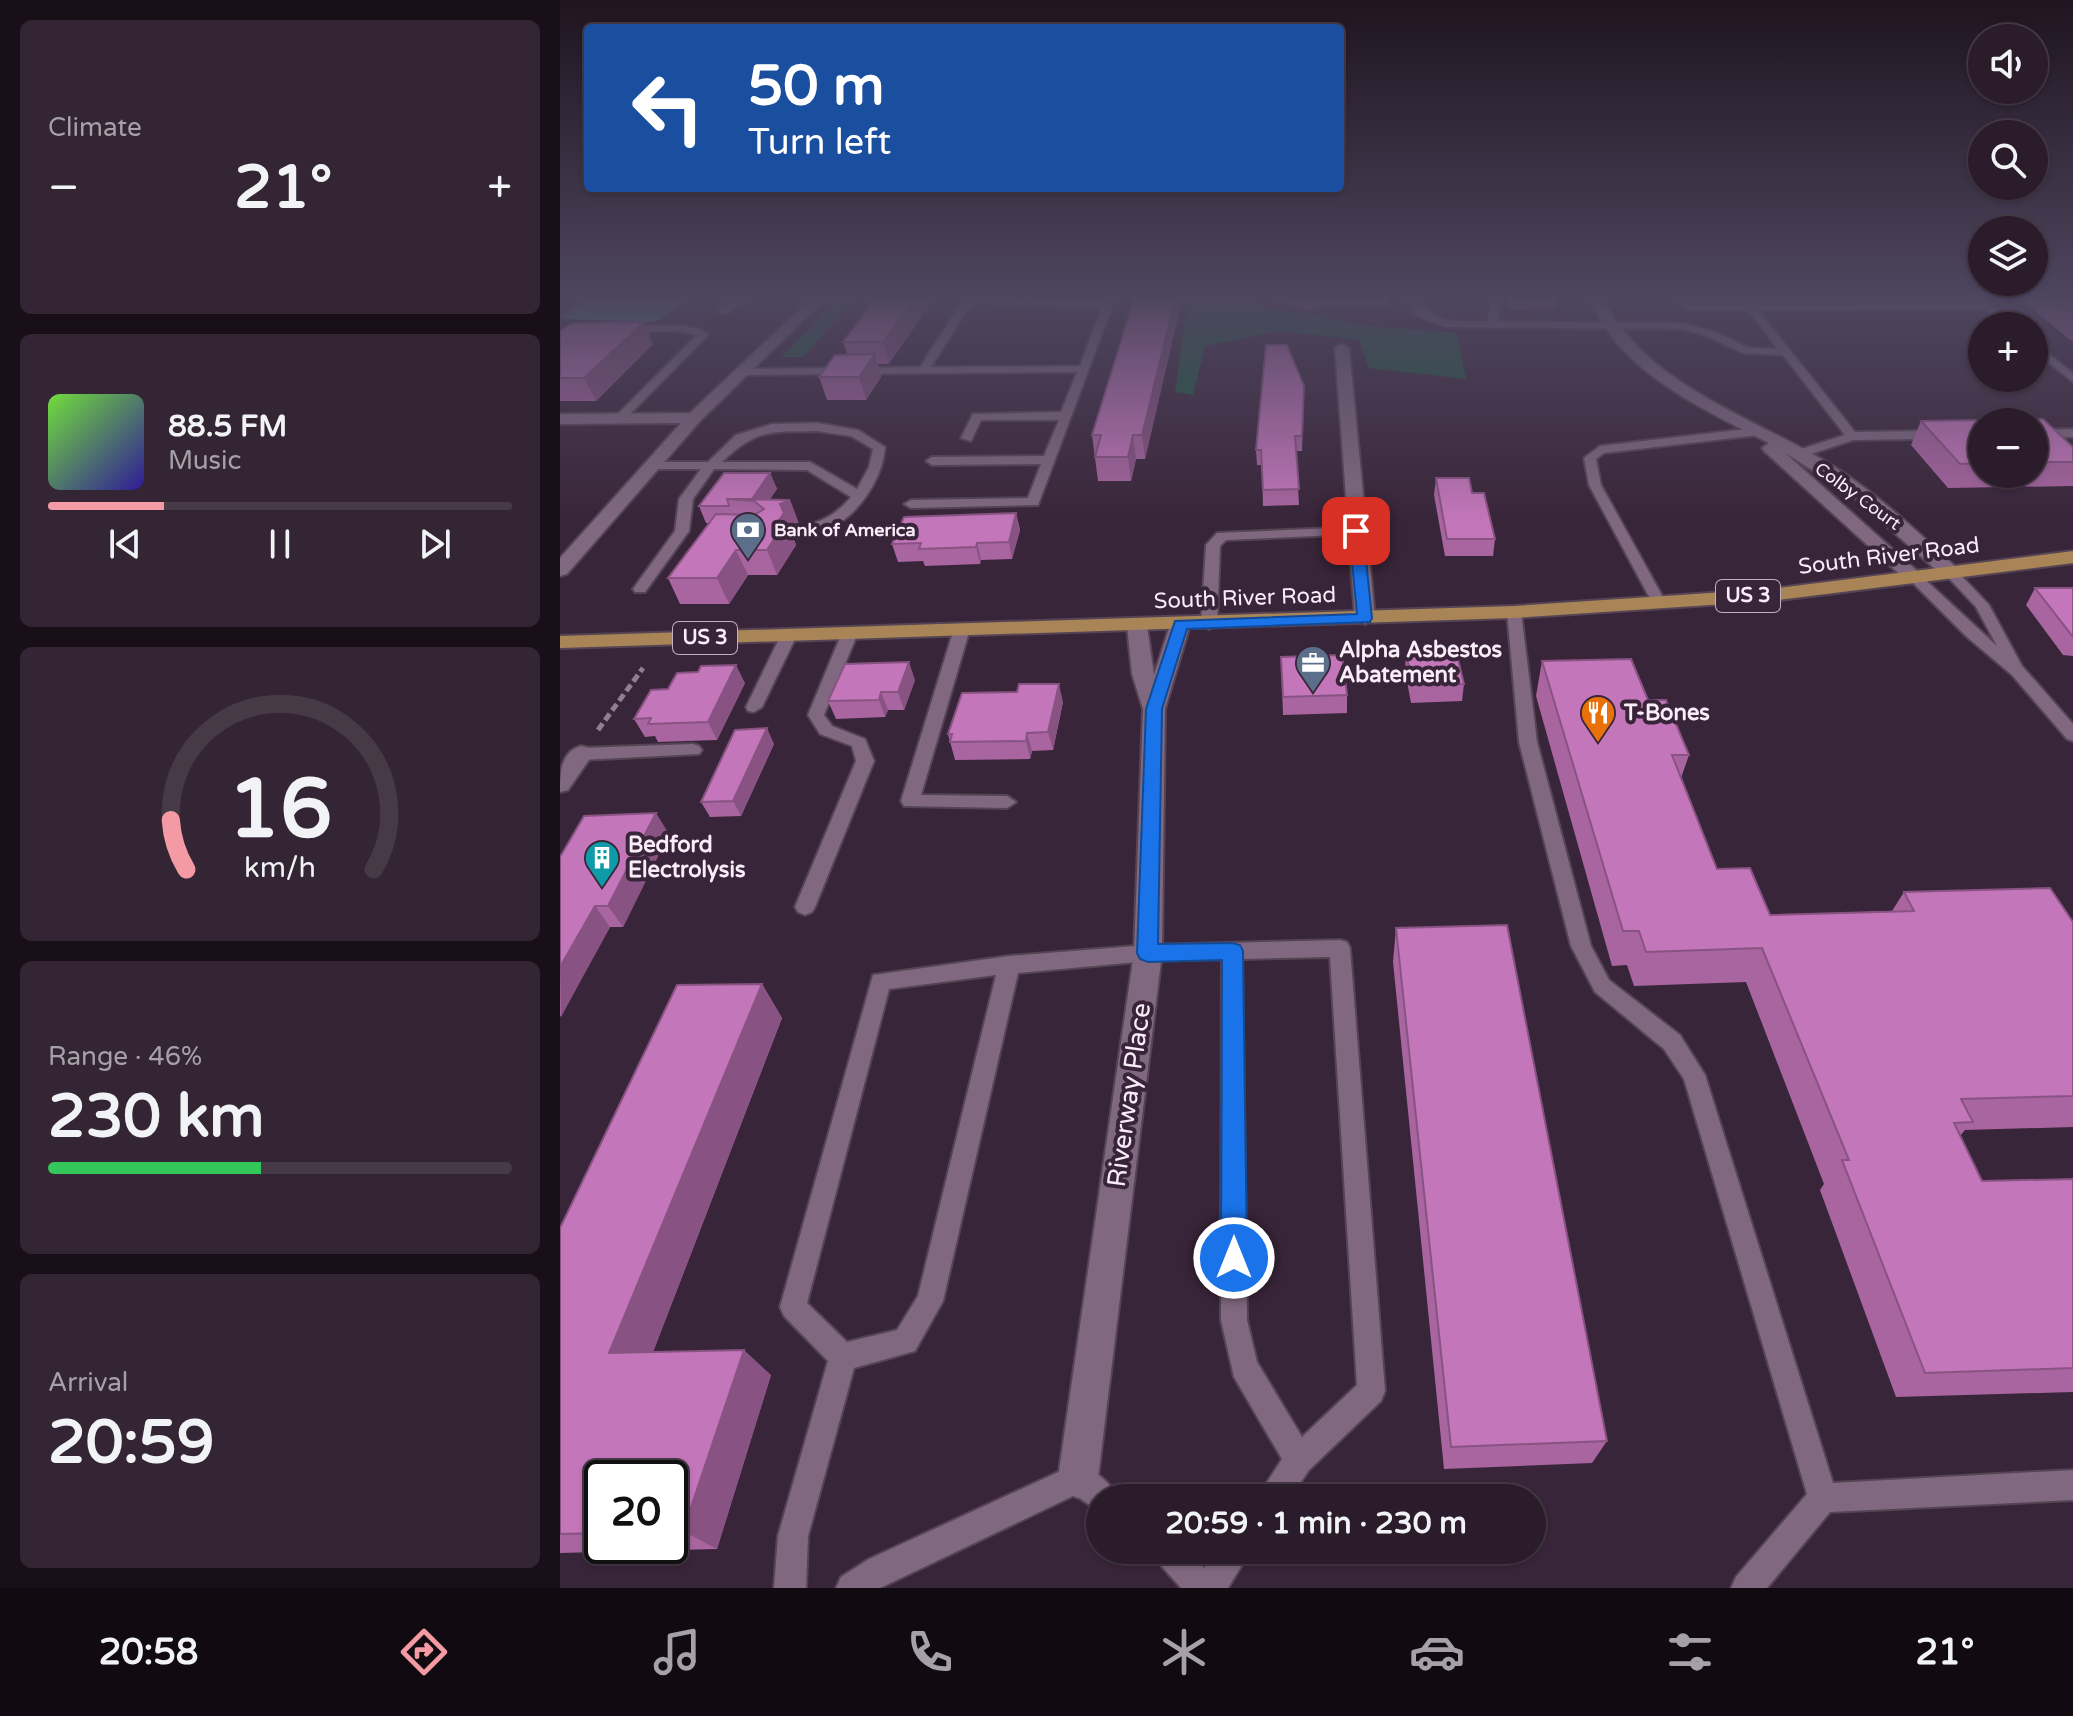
<!DOCTYPE html>
<html lang="en">
<head>
<meta charset="utf-8">
<style>
	:root { --surface:#2b1c2b; --page:#332533; --text:#f1f3f6; --muted:#a6a1a9; --line:#473a47; --accent:#f49aa5 }
	body { margin:0; font-family:"Varela Round",sans-serif; background:var(--page); color:var(--text); height:100vh; display:flex; flex-direction:column; font-size:30px; white-space:nowrap }
	* { box-sizing:border-box; margin:0 }
	p { font-size:26px; color:var(--muted) }
	.icon { flex:none; width:44px; height:44px; fill:none; stroke:currentColor; stroke-width:2; stroke-linecap:round; stroke-linejoin:round }
	.map { position:relative; flex:1; overflow:hidden }
	.panel { display:flex; flex-direction:column; gap:20px; padding:20px; background:#180f18; width:560px }
	.panel>* { flex:none }
	.banner { position:absolute; left:24px; top:24px; width:760px; height:168px; border-radius:8px; box-shadow:0 2px 6px #0004,0 0 0 2px var(--line); background:#1a4fa0; color:#fff; overflow:hidden }
	.controls { position:absolute; left:1408px; top:24px; display:grid; gap:16px }
	.controls a { display:grid; place-items:center; width:80px; height:80px; border-radius:50%; background:var(--surface); box-shadow:0 2px 6px #0004,0 0 0 2px var(--line); font-size:40px }
	.speed { position:absolute; left:24px; top:1460px; display:flex; gap:16px; font-size:40px; font-weight:700; text-align:center }
	.speed>* { display:grid; place-content:center; width:104px; height:104px; border-radius:50%; background:var(--surface); box-shadow:0 2px 6px #0004,0 0 0 2px var(--line); line-height:1 }
	.speed .limit { border:4px solid #111; border-radius:12px; background:#fff; color:#111 }
	.pin { position:absolute; display:grid; place-items:center; width:68px; height:68px; color:#fff; margin:-34px; border-radius:16px; box-shadow:0 4px 12px #0006 }
	.me { position:absolute; width:88px; margin:-44px; rotate:0deg; stroke-linejoin:round; filter:drop-shadow(0 0 6px #0008) }
	.turn { display:flex; align-items:center; gap:28px; height:168px; padding:0 32px; font-size:36px }
	.turn .icon { width:104px; height:104px; stroke-width:2.5 }
	.turn b { display:block; font-size:56px; line-height:68px }
	.big { font-size:60px; font-weight:700; line-height:1.1 }
	.panel .card { flex:1; display:flex; flex-direction:column; justify-content:center; gap:12px; min-width:0; padding:0 28px; border-radius:12px; background:var(--page) }
	.panel .dial { align-items:center; gap:0 }
	.dial svg { height:208px; overflow:visible; fill:none; stroke:var(--line); stroke-width:7; stroke-linecap:round; text-anchor:middle }
	.dial text { fill:var(--text); stroke:none }
	.song { display:flex; align-items:center; gap:24px }
	.cover { width:96px; height:96px; border-radius:12px; background:linear-gradient(135deg,hsl(100 70% 55%),hsl(250 70% 35%)) }
	.played { height:8px; border-radius:4px; background:linear-gradient(90deg,var(--accent) 25%,var(--line) 25%) }
	.keys { display:flex; justify-content:space-around; direction:ltr }
	.heat { display:flex; justify-content:space-between; align-items:center; font-size:44px; direction:ltr }
	.charge { height:12px; border-radius:6px; background:linear-gradient(90deg,#34c759 46%,var(--line) 0) }
	.trip { position:absolute; left:526px; top:1484px; width:460px; height:80px; border-radius:40px; background:var(--surface); box-shadow:0 2px 6px #0004,0 0 0 2px var(--line); font-weight:700; line-height:80px; text-align:center }
	.menu { display:flex; height:128px; justify-content:space-around; align-items:center; background:#110b11; color:var(--muted) }
	.menu .icon { width:56px; height:56px }
	.menu .on { color:var(--accent) }
	.menu b { font-size:36px; color:var(--text) }
	main { display:flex; flex:1; min-height:0 }
	.map>svg:first-child { display:block }
	.green { fill:#195b3b }
	.water { fill:#388294 }
	.lines { fill:none; stroke-linecap:round; stroke-linejoin:round }
	.service-casing { stroke:#544454; stroke-width:4 }
	.minor-casing { stroke:#544454; stroke-width:4 }
	.primary-casing { stroke:#544454; stroke-width:4 }
	.path { stroke:#907f90; stroke-width:5; stroke-dasharray:8 4; stroke-linecap:butt }
	.service { fill:#806980; fill-rule:evenodd }
	.minor { fill:#806980; fill-rule:evenodd }
	.primary { fill:#a98456; fill-rule:evenodd }
	.wall { fill:#a865a0; fill-rule:evenodd }
	.shaded-wall { fill:#885382 }
	.building { fill:#c376ba; stroke:#885382; stroke-width:2 }
	.route { fill:#1a73e8; stroke:#114b97; stroke-width:2 }
	.labels { text-anchor:middle; dominant-baseline:central; stroke-width:8; stroke-linejoin:round; paint-order:stroke }
	.far-street-label { font-size:18px; fill:#faedfa; stroke:#392539 }
	.far-poi-label { font-size:18px; font-weight:bold; fill:#faedfa; stroke:#392539; text-anchor:start }
	.shield { fill:#392539; stroke:#c0b1c0; stroke-width:2 }
	.shield-label { font-size:20px; font-weight:bold; fill:#faedfa }
	.street-label { font-size:22px; fill:#faedfa; stroke:#392539 }
	.poi-label { font-size:22px; font-weight:bold; fill:#faedfa; stroke:#392539; text-anchor:start }
	.near-street-label { font-size:26px; fill:#faedfa; stroke:#392539 }
</style>
</head>
<body>
<main>
<section class="panel">
<div class="card"><p>Climate</p>
<div class="heat"><a>−</a><b class="big">21°</b><a>+</a></div>
</div>
<div class="card">
<div class="song"><i class="cover"></i><div><b>88.5 FM</b><p>Music</p></div></div>
<div class="played"></div>
<div class="keys"><svg class="icon" aria-label="previous" viewBox="0 0 24 24"><path d="M18 5L8 12l10 7zM5 5v14"/></svg><svg class="icon" aria-label="pause" viewBox="0 0 24 24"><path d="M8 5v14M16 5v14"/></svg><svg class="icon" aria-label="next" viewBox="0 0 24 24"><path d="M6 5l10 7-10 7zM19 5v14"/></svg></div>
</div>
<div class="card dial"><svg viewBox="0 0 100 80">
<path d="M14 69A42 42 0 1 1 86 69"/>
<path d="M14 69A42 42 0 0 1 8 50" stroke="#f49aa5"/>
<text x="50" y="56" font-size="32" font-weight="700">16</text>
<text x="50" y="72" font-size="11">km/h</text>
</svg></div>
<div class="card"><p>Range · 46%</p><b class="big">230 km</b><div class="charge"></div></div>
<div class="card"><p>Arrival</p><b class="big">20:59</b></div>
</section>
<div class="map">
<svg width="1513" height="1588" viewBox="0 0 1513 1588">
	<rect width="100%" height="100%" fill="#392539"/>
	<g class="green">
		<polygon points="279,299 294,299 243,357 221,357"/>
		<polygon points="628,299 672,299 809,326 897,333 906,379 809,368 799,340 720,331 645,346 633,395 615,392"/>
	</g>
	<polygon class="water" points="26,299 128,299 102,319 92,322 4,319 0,316"/>
	<g class="lines">
		<defs>
			<g id="service">
				<polygon points="175,299 186,299 167,313 159,313 159,309"/>
				<path d="M408,299L548,301L553,304L478,505L351,508L344,504L351,500L468,498L481,464L372,465L366,461L372,457L484,456L499,420H421L411,441L401,438L413,414L501,412L517,372L182,375L177,372L182,369L360,367L400,305ZM414,303L542,307L520,366L371,367L409,307Z"/>
				<path d="M847,299H857C873,325 900,321 928,321L931,300L940,299L938,321L1123,323L1155,332L1189,348L1218,349L1188,310H1125L1114,299H1124L1128,304L1427,303L1456,326H1445L1425,309L1198,310L1295,432L1422,430V438L1293,440L1239,458L1233,454L1235,451L1285,435L1223,355L1183,353L1147,336L1122,329L885,327L857,316Z"/>
				<polygon points="118,325 141,329 148,335 64,420 56,420 56,416 137,335 118,331 63,332 58,329 63,326"/>
				<polygon points="1474,343 1513,373 1513,382 1474,351"/>
				<path d="M257,423L298,430L325,447C322,489 280,542 233,535V529C259,523 274,517 291,497L247,470L154,469L133,499L129,531L85,592H75L73,589L115,531L119,499L141,469H90L84,465L86,462H148L176,435L212,424ZM257,431L291,436L313,449L309,467L297,489L250,462H162C197,428 211,432 257,431Z"/>
				<polygon points="1195,428 1199,429 1199,435 1044,453 1036,459 1041,485 1105,601 1103,604 1093,604 1029,485 1024,458 1040,446"/>
				<polygon points="1513,429 1513,437 1474,438 1474,430"/>
				<polygon points="796,527 803,531 801,534 666,540 660,546 657,624 649,629 641,624 646,545 657,533"/>
				<polygon points="1391,569 1396,570 1429,605 1462,666 1513,724 1513,741 1507,739 1452,675 1407,637 1348,578 1355,574 1360,575 1437,646 1416,607 1384,573"/>
				<polygon points="954,608 961,612 977,742 1031,946 1049,980 1120,1035 1145,1075 1273,1483 1513,1470 1513,1500 1270,1512 1207,1588 1171,1588 1176,1577 1247,1494 1124,1079 1104,1049 1035,992 1011,946 959,742 947,612"/>
				<polygon points="401,627 409,632 361,795 447,796 456,802 447,808 344,806 341,801 393,632"/>
				<polygon points="289,630 297,635 264,715 272,726 305,739 314,761 255,907 252,912 245,915 238,912 235,907 296,761 292,746 260,734 248,715 281,635"/>
				<polygon points="228,632 236,637 202,707 194,712 188,711 186,707 220,637"/>
				<polygon points="133,744 139,746 142,750 139,754 21,760 12,754 21,748"/>
				<path d="M780,940L787,942L790,948L825,1391L821,1401L749,1470L730,1498H697L722,1459L674,1377L661,1320L662,959L588,961L458,973L383,1301L355,1351L294,1368L248,1536L246,1588H214L218,1536L268,1361L224,1316L220,1307L313,975L449,956L588,945ZM770,957L797,1385L742,1437L697,1362L687,1320L682,959ZM436,975L358,1296L337,1330L287,1342L247,1303L329,989Z"/>
				<path d="M518,1463C534,1470 551,1482 558,1498H540V1512L515,1495L320,1588H276L281,1577L309,1559Z"/>
				<polygon points="593,1550 628,1550 644,1568 657,1550 691,1550 668,1588 621,1588 597,1561"/>
			</g>
			<g id="minor">
				<polygon points="251,299 265,299 140,421 7,574 0,576 0,558 121,423 0,424 0,414 130,413"/>
				<path d="M1031,299H1043C1088,388 1196,417 1276,468C1320,496 1359,533 1398,569L1401,573L1398,577H1384L1295,498L1224,452L1365,578L1362,582H1348L1204,451L1202,448L1209,443C1144,409 1058,372 1031,299Z"/>
				<polygon points="782,344 789,348 815,618 805,624 795,618 775,348"/>
				<polygon points="620,619 630,625 605,709 602,953 538,1478 532,1492 518,1498 504,1492 498,1478 574,953 583,709 572,674 567,626 577,620 587,626 594,675 610,625"/>
				<path d="M21,746L29,748L33,754L8,790L0,792C0,774 0,752 21,746Z"/>
			</g>
			<polygon id="primary" points="1513,551 1513,563 1211,601 954,618 0,648 0,636 954,606 1211,589"/>
		</defs>
		<use href="#service" class="service-casing"/>
		<use href="#minor" class="minor-casing"/>
		<use href="#primary" class="primary-casing"/>
		<polyline class="path" points="38,730 83,668"/>
		<use href="#service" class="service"/>
		<use href="#minor" class="minor"/>
		<use href="#primary" class="primary"/>
	</g>
	<g class="wall">
		<polygon points="315,299 329,364 318,364 321,377 306,400 267,400 259,377 287,354 283,342"/>
		<polygon points="574,299 622,299 585,459 576,459 571,481 538,481 532,435"/>
		<polygon points="713,299 829,299 828,306 764,305 750,311"/>
		<polygon points="947,299 996,299 994,308 950,309"/>
		<polygon points="1460,299 1513,299 1513,342"/>
		<polygon points="0,332 93,344 36,401 0,401"/>
		<polygon points="744,400 742,451 736,451 739,505 703,506 702,465 697,465 696,450"/>
		<path d="M1483,419L1513,447V486L1388,488L1351,445L1361,421ZM1422,422H1474V474H1422Z"/>
		<polygon points="210,473 217,489 210,499 230,500 239,524 230,529 236,545 217,575 188,575 169,604 120,604 108,578 149,523 146,523 139,506"/>
		<polygon points="876,478 912,493 935,539 933,556 885,556 874,495"/>
		<polygon points="456,513 460,530 452,559 421,560 420,564 365,566 363,561 338,562 332,544"/>
		<polygon points="1475,588 1513,588 1513,656 1503,655 1466,605"/>
		<polygon points="846,654 904,684 902,701 851,703 845,671"/>
		<polygon points="721,657 787,695 787,713 723,715"/>
		<polygon points="982,661 1129,755 1121,778 1157,869 1210,915 1332,911 1344,892 1513,922 1513,1127 1405,1130 1400,1136 1422,1181 1513,1179 1513,1392 1336,1397 1260,1190 1264,1184 1186,982 1074,986 1067,965 1052,966 976,696"/>
		<polygon points="355,680 344,710 328,710 325,717 276,719 268,701"/>
		<polygon points="185,683 157,740 98,742 95,736 85,737 74,719 108,689"/>
		<polygon points="503,702 493,750 472,751 470,759 395,760 388,734"/>
		<polygon points="214,744 181,816 150,817 141,802"/>
		<polygon points="109,834 63,927 50,927 0,1017 0,857"/>
		<polygon points="836,928 1047,1441 1032,1463 884,1469 833,962"/>
		<path d="M202,984L222,1018L93,1352L211,1375L157,1549L0,1553V1228ZM42,1478H110V1546H42Z"/>
	</g>
	<g class="shaded-wall">
		<polygon points="354,299 374,299 329,364 323,342"/>
		<polygon points="615,299 622,299 585,459 582,435"/>
		<polygon points="750,299 764,299 764,305 750,311"/>
		<polygon points="84,322 93,344 36,401 24,378"/>
		<polygon points="315,354 321,377 306,400 299,377"/>
		<polygon points="573,435 576,459 571,481 568,457"/>
		<polygon points="210,473 217,489 203,509 194,501 190,501"/>
		<polygon points="230,500 239,524 230,529 236,545 217,575 207,550 219,520 220,504"/>
		<polygon points="456,513 460,530 452,559 449,542"/>
		<polygon points="417,543 421,560 420,564 416,547"/>
		<polygon points="176,550 188,575 169,604 157,578"/>
		<polygon points="349,662 355,680 344,710 338,692"/>
		<polygon points="176,665 185,683 157,740 148,722"/>
		<polygon points="499,684 503,702 493,750 488,732"/>
		<polygon points="321,692 328,710 325,717 319,700"/>
		<polygon points="207,728 214,744 181,816 173,801"/>
		<polygon points="467,733 472,751 470,759 466,741"/>
		<polygon points="96,813 109,834 63,927 48,906"/>
		<polygon points="35,906 50,927 1,1017 0,967"/>
		<polygon points="202,984 222,1018 83,1378 49,1353"/>
		<polygon points="184,1350 211,1375 157,1549 123,1531"/>
	</g>
	<g class="building">
		<polygon points="315,299 354,299 323,342 283,342"/>
		<polygon points="574,299 615,299 582,435 573,435 568,457 535,457 541,435 532,435"/>
		<polygon points="1496,299 1513,299 1513,312"/>
		<polygon points="84,322 24,378 0,378 0,332 7,326 16,323"/>
		<polygon points="706,345 727,345 744,386 742,436 735,436 739,489 703,490 701,450 696,450"/>
		<polygon points="315,354 299,377 259,377 275,355"/>
		<polygon points="1483,419 1513,447 1513,462 1474,462 1474,422 1422,422 1422,463 1400,464 1361,421"/>
		<polygon points="164,473 210,473 192,499 167,499 169,506 139,506"/>
		<polygon points="876,478 909,478 912,493 924,493 935,539 887,539"/>
		<polygon points="167,499 230,500 220,504 224,513 219,520 226,520 207,550 176,550 157,578 108,578 156,514 194,515 204,509 194,501"/>
		<polygon points="456,513 449,542 417,543 416,547 359,549 361,543 332,544 344,517"/>
		<polygon points="1475,588 1513,588 1513,637"/>
		<polygon points="896,651 904,684 853,685 846,654"/>
		<polygon points="782,655 787,695 723,697 721,657"/>
		<polygon points="1071,659 1088,700 1106,700 1129,755 1112,755 1157,869 1190,868 1210,915 1354,911 1344,892 1490,888 1513,922 1513,1096 1401,1099 1413,1122 1394,1123 1422,1181 1513,1179 1513,1368 1365,1373 1282,1160 1289,1160 1202,948 1086,952 1079,931 1063,931 982,661"/>
		<polygon points="349,662 338,692 321,692 319,700 268,701 285,664"/>
		<polygon points="176,665 148,722 88,724 91,718 74,719 91,690 108,689 117,673 138,672 141,666"/>
		<polygon points="459,684 499,684 488,732 467,733 466,741 390,742 392,734 388,734 402,693 457,692"/>
		<polygon points="207,728 173,801 141,802 175,730"/>
		<polygon points="96,813 48,906 35,906 0,967 0,857 24,816"/>
		<polygon points="947,925 1047,1441 891,1447 836,928"/>
		<polygon points="202,984 49,1353 184,1350 123,1531 110,1531 110,1478 42,1478 42,1533 0,1534 0,1228 117,985"/>
	</g>
	<linearGradient id="sky" x2="0" y2="1"><stop stop-color="#1f141f"/><stop offset="0.57" stop-color="#4e465f"/><stop offset="1" stop-color="#4e465f" stop-opacity="0"/></linearGradient>
	<rect width="1513" height="521" fill="url(#sky)"/>
	<polygon class="route" points="796,526 803,531 812,618 810,622 627,629 602,709 598,944 672,943 680,945 683,951 687,1258 683,1267 674,1271 665,1267 661,1258 662,960 588,962 580,959 577,953 586,709 615,621 797,614 789,531"/>
	<defs>
		<symbol id="bank-pin" viewBox="-11 -11 22 30"><path d="M0 17L-7.5 6A9.5 9.5 0 1 1 7.5 6Z" fill="#5c6f8a" stroke="#392539"/><path d="M-6-4H6V4H-6ZM0-2.3a2.3 2.3 0 1 0 0 4.6a2.3 2.3 0 1 0 0-4.6Z" fill="#fff"/></symbol>
		<symbol id="office-pin" viewBox="-11 -11 22 30"><path d="M0 17L-7.5 6A9.5 9.5 0 1 1 7.5 6Z" fill="#5c6f8a" stroke="#392539"/><path d="M-6-3h4V-5.5h4V-3h4V5H-6ZM-1-4.5V-3h2v-1.5ZM-6 0V1H6V0Z" fill="#fff"/></symbol>
		<symbol id="restaurant-pin" viewBox="-11 -11 22 30"><path d="M0 17L-7.5 6A9.5 9.5 0 1 1 7.5 6Z" fill="#e8710a" stroke="#392539"/><path d="M-5-6h1v4h1v-4h1v4h1v-4h1v5L-1.5 .5V6h-2V.5L-5-1ZM5-6V6H3V1.5H1.5Q1.5-4 5-6Z" fill="#fff"/></symbol>
		<symbol id="building-pin" viewBox="-11 -11 22 30"><path d="M0 17L-7.5 6A9.5 9.5 0 1 1 7.5 6Z" fill="#0f9aa8" stroke="#392539"/><path d="M-4-6H4V6H1V3H-1V6H-4ZM-2.5-4.3h1.7v1.8h-1.7ZM.8-4.3h1.7v1.8H.8ZM-2.5-1h1.7V.8h-1.7ZM.8-1h1.7V.8H.8Z" fill="#fff"/></symbol>
	</defs>
	<g fill-rule="evenodd">
		<use href="#bank-pin" x="168" y="510" width="40" height="54"/>
		<use href="#office-pin" x="733" y="643" width="40" height="54"/>
		<use href="#restaurant-pin" x="1018" y="693" width="40" height="54"/>
		<use href="#building-pin" x="22" y="838" width="40" height="54"/>
	</g>
	<g class="labels">
		<g class="far-street-label">
			<text transform="translate(1298 496) rotate(36)">Colby Court</text>
		</g>
		<g class="far-poi-label">
			<text x="214" y="530">Bank of America</text>
		</g>
		<g class="shield">
			<rect x="1156" y="580" width="64" height="32" rx="6"/>
			<rect x="113" y="622" width="64" height="32" rx="6"/>
		</g>
		<g class="shield-label">
			<text x="1188" y="596">US 3</text>
			<text x="145" y="638">US 3</text>
		</g>
		<g class="street-label">
			<text transform="translate(1329 556) rotate(-7)">South River Road</text>
			<text transform="translate(685 598) rotate(-2)">South River Road</text>
		</g>
		<g class="poi-label">
			<text x="779" y="650">Alpha Asbestos<tspan x="779" dy="25">Abatement</tspan></text>
			<text x="1064" y="713">T-Bones</text>
			<text x="68" y="845">Bedford<tspan x="68" dy="25">Electrolysis</tspan></text>
		</g>
		<g class="near-street-label">
			<text transform="translate(569 1095) rotate(-82)">Riverway Place</text>
		</g>
	</g>
</svg>
<div class="controls">
<a><svg class="icon" aria-label="sound" viewBox="0 0 24 24"><path d="M4 9h4l5-4v14l-5-4H4zM17 9q2 3 0 6"/></svg></a>
<a><svg class="icon" aria-label="search" viewBox="0 0 24 24"><circle cx="10" cy="10" r="6"/><path d="M15 15l6 6"/></svg></a>
<a><svg class="icon" aria-label="layers" viewBox="0 0 24 24"><path d="M12 4l9 5-9 5-9-5zM3 14l9 5 9-5"/></svg></a>
<a>+</a>
<a>−</a>
</div>
<div class="speed"><div class="limit">20</div></div>
<div class="pin" style="left:796px;top:531px;background:#d93025"><svg class="icon" aria-label="arrive" viewBox="0 0 24 24"><path d="M6 21V4h12l-3 4 3 4H6"/></svg></div>
<svg class="me" style="left:674px;top:1258px" viewBox="-20 -20 40 40"><circle r="17" fill="#1a73e8" stroke="#fff" stroke-width="3"/><path d="M0-11L8 9 0 5-8 9z" fill="#fff"/></svg>
<div class="trip">20:59 · 1 min · 230 m</div>
<div class="banner">
<div class="turn"><svg class="icon" aria-label="left" viewBox="0 0 24 24"><path d="M17 20v-9H6M10 6l-5 5 5 5"/></svg><div><b>50 m</b>Turn left</div></div>
</div>
</div>
</main>
<nav class="menu">
<b>20:58</b>
<svg class="icon on" aria-label="directions" viewBox="0 0 24 24"><path d="M12 3l9 9-9 9-9-9zM9 14v-3h6M13 9l2 2-2 2"/></svg>
<svg class="icon" aria-label="music" viewBox="0 0 24 24"><path d="M9 18V5l10-2v13"/><circle cx="6" cy="18" r="3"/><circle cx="16" cy="16" r="3"/></svg>
<svg class="icon" aria-label="phone" viewBox="0 0 24 24"><path d="M5 4h4l2 5-3 2q2 4 5 5l2-3 5 2v4C11 20 4 13 5 4z"/></svg>
<svg class="icon" aria-label="climate" viewBox="0 0 24 24"><path d="M12 3v18M4 7l16 10M4 17L20 7"/></svg>
<svg class="icon" aria-label="car" viewBox="0 0 24 24"><path d="M5 17H2v-5l4-1 3-4h7l3 4 3 1v5h-3M9 17h6M6 11h13"/><circle cx="7" cy="17" r="2"/><circle cx="17" cy="17" r="2"/></svg>
<svg class="icon" aria-label="filters" viewBox="0 0 24 24"><path d="M4 7h16M4 17h16"/><circle cx="9" cy="7" r="2"/><circle cx="15" cy="17" r="2"/></svg>
<b>21°</b>
</nav>
</body>
</html>
